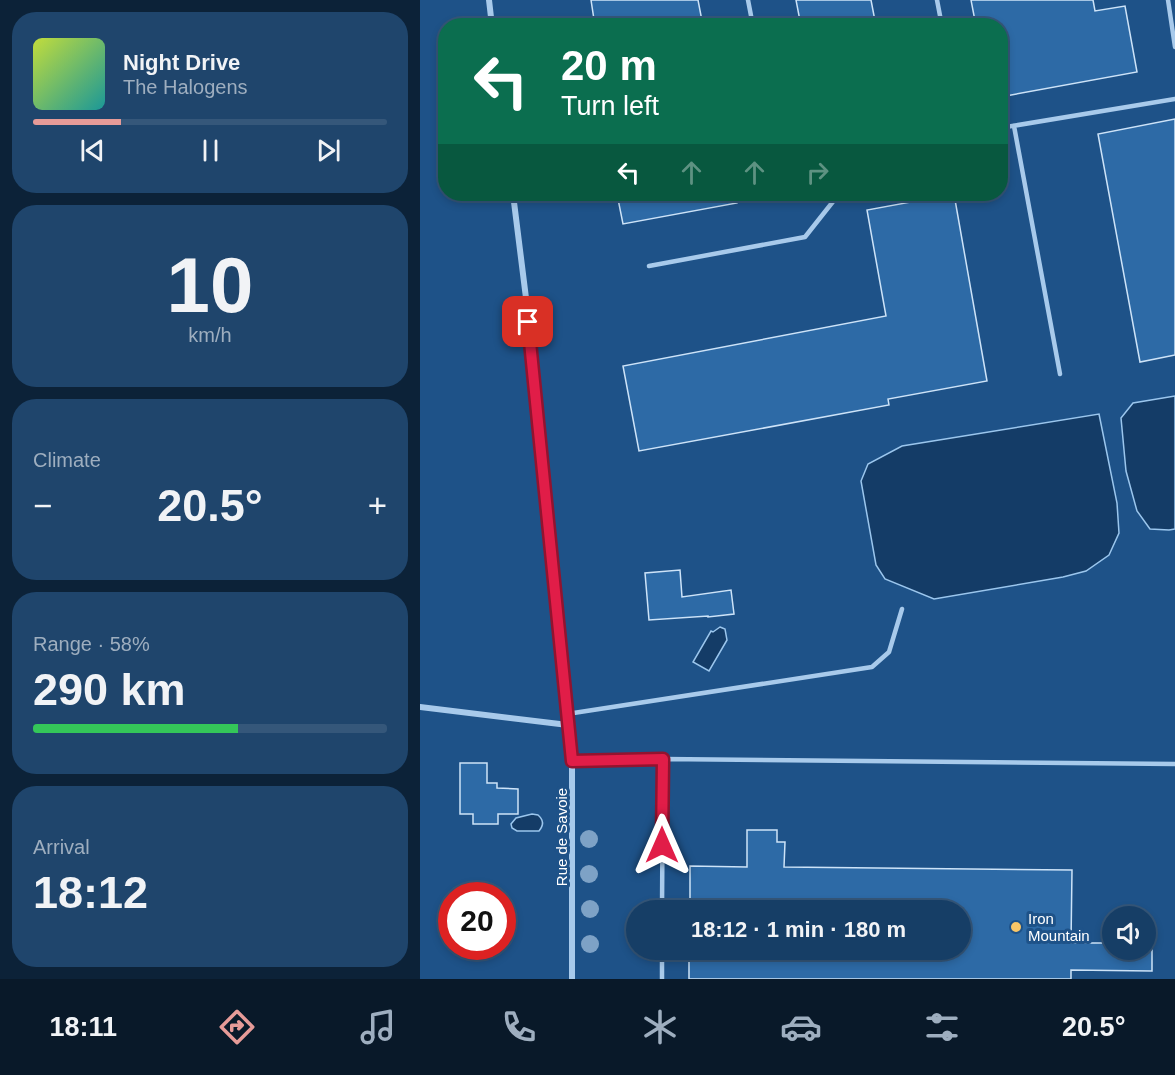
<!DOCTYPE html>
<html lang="en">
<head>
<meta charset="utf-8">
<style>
	:root { --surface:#163e66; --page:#1f456c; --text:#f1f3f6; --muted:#9eaebf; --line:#35577a; --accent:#e69b98 }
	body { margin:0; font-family:Arial,sans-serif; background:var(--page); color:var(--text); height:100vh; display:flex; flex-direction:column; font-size:22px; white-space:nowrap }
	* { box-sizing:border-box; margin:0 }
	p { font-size:20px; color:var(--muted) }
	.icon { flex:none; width:33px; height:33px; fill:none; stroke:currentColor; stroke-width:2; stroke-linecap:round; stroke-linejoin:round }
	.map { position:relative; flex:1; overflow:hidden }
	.sheet { display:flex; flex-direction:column; gap:12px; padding:12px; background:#0c2238; width:420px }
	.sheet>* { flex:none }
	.top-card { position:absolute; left:18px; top:18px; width:570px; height:183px; border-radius:24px; box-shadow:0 3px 9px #0003,0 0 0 2px var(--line); background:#0b6e4f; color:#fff; overflow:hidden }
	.buttons { position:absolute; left:682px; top:906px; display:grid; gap:12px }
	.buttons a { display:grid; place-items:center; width:54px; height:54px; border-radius:50%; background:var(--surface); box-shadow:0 3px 9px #0003,0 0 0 2px var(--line); font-size:30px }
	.speed { position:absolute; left:18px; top:882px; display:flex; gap:12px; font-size:30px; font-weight:700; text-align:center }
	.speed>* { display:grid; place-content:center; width:78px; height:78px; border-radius:50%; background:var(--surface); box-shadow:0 3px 9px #0003,0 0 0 2px var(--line); line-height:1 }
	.speed .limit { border:9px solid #d22; background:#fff; color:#111 }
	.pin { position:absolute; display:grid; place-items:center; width:51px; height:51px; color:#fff; margin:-26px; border-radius:12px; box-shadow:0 3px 9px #0006 }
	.me { position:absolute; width:66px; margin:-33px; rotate:0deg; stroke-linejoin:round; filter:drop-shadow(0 0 4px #0008) }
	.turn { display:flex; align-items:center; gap:21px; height:126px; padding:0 24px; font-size:27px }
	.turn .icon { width:78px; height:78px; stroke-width:2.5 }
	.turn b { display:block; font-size:42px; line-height:51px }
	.lanes { display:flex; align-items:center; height:57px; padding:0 24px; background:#0003; justify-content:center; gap:30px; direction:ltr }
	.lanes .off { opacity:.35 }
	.big { font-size:45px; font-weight:800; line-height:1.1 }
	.sheet .tile { flex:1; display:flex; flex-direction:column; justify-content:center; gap:9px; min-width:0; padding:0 21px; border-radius:24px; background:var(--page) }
	.sheet .dial { align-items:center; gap:0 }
	.dial b { font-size:78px; line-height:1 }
	.song { display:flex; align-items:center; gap:18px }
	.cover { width:72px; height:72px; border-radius:9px; background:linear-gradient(135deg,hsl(70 70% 55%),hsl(180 70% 35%)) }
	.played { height:6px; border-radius:3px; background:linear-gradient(90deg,var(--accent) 25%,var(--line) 25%) }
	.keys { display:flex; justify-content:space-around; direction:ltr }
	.heat { display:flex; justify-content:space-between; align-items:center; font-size:33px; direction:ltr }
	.charge { height:9px; border-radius:4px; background:linear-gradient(90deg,#34c759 58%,var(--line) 0) }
	.trip { position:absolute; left:206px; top:900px; width:345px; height:60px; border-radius:30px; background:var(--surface); box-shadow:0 3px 9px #0003,0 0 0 2px var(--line); font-weight:800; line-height:60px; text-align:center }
	.dock { display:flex; height:96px; justify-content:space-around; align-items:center; background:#091929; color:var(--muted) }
	.dock .icon { width:42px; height:42px }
	.dock .selected { color:var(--accent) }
	.dock b { font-size:27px; color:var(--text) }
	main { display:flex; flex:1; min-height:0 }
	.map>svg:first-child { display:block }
	.water { fill:#143c67; stroke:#9bc6ed; stroke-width:1.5 }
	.building { fill:#2d6aa6; stroke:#cde3f8; stroke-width:1.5 }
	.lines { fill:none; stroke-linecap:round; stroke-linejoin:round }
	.service { stroke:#a8caeb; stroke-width:4.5 }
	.minor { stroke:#a8caeb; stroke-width:6 }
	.tree { fill:#7ea2c6 }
	.route-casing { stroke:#92132f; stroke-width:15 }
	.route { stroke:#e11d48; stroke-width:10 }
	.poi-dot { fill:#fac767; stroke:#1e5288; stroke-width:2 }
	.labels { text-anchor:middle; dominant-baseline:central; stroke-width:6; stroke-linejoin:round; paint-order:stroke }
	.street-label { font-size:15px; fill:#fff; stroke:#1e5288 }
	.poi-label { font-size:15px; fill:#fff; stroke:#1e5288; text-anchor:start }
</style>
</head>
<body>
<main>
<section class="sheet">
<div class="tile">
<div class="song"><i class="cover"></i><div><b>Night Drive</b><p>The Halogens</p></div></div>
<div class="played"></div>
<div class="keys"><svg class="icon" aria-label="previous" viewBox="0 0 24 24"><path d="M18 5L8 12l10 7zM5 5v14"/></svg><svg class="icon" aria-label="pause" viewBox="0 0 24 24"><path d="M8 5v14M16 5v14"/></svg><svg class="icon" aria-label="next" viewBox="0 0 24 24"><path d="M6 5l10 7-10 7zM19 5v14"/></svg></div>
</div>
<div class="tile dial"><b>10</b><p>km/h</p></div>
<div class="tile"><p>Climate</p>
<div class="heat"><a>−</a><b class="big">20.5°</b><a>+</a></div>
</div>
<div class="tile"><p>Range · 58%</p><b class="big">290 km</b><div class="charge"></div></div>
<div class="tile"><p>Arrival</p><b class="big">18:12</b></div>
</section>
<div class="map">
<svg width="755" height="979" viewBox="0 0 755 979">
	<rect width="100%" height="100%" fill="#1e5288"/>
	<g class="water">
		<polygon points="755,396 755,529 749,530 730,529 717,511 706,471 701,418 713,403"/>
		<polygon points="679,414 697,503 699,533 689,555 666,571 643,577 514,599 465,579 456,565 441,481 448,464 482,446"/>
		<polygon points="300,627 305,629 307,640 289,671 273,662 291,631 293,632"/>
		<path d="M112,814L118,815C124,820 124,825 119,831H97L92,828L91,824L96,818Z"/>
	</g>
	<g class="building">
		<polygon points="171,0 278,0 283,26 175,26"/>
		<polygon points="376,0 451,0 456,26 381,26"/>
		<polygon points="551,0 673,0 675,11 705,6 717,72 580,97 580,26 556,26"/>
		<polygon points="755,119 755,355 720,362 678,134"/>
		<polygon points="197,194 316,194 317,203 203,224"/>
		<polygon points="534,194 567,381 468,399 469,405 219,451 203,366 466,316 447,210"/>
		<polygon points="260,570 262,597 311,590 314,614 288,617 288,616 229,620 225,573"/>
		<polygon points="40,763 67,763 67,783 77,783 77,788 98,789 98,814 78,814 78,824 53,824 53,814 40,814"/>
		<polygon points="327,830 357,830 357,842 365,842 364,867 652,870 651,943 693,943 693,950 726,950 726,943 732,943 732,971 651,970 651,979 269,979 269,950 540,950 540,910 270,910 270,866 327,867"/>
	</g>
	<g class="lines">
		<g class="service">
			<polyline points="328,0 333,26"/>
			<polyline points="517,0 522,26"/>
			<polyline points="748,0 755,47"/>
			<polyline points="594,126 640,374"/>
			<polyline points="580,128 755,99"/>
			<polyline points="229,266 385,237 419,194"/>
			<polyline points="147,714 452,667 469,652 482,609"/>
			<polyline points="152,761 243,759 755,764"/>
			<polyline points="242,910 243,759"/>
			<polyline points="242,979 242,950"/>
		</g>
		<g class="minor">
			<polyline points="69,0 72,26"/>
			<polyline points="93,194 109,322 152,761 152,979"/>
			<polyline points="0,707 148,725"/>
		</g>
	</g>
	<g class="tree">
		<circle cx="169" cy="839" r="9"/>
		<circle cx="169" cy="874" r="9"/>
		<circle cx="170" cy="909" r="9"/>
		<circle cx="170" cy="944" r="9"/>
	</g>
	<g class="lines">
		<defs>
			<polyline id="route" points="108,322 152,761 243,759 242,845"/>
		</defs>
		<use href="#route" class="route-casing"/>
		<use href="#route" class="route"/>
	</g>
	<circle class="poi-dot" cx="596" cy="927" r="6"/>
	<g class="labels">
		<g class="street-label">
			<text transform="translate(141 837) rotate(-90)">Rue de Savoie</text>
		</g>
		<g class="poi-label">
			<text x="608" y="918">Iron<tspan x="608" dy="17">Mountain</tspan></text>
		</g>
	</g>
</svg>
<div class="buttons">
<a><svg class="icon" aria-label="sound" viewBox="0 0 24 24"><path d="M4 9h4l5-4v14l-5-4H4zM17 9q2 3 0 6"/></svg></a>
</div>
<div class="speed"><div class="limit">20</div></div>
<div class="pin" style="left:108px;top:322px;background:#d93025"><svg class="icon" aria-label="arrive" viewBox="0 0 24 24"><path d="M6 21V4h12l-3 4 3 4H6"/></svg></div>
<svg class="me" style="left:242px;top:845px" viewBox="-20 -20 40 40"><path d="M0-17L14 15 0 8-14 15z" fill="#e11d48" stroke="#fff" stroke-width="4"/></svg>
<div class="trip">18:12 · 1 min · 180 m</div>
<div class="top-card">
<div class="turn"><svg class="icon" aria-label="left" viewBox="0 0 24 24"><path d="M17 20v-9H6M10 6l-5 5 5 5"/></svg><div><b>20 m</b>Turn left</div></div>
<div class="lanes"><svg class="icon" aria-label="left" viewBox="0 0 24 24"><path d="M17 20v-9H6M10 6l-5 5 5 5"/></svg><svg class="icon off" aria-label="ahead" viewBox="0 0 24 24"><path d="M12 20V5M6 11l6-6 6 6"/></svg><svg class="icon off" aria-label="ahead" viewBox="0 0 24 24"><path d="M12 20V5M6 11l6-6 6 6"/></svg><svg class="icon off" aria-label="right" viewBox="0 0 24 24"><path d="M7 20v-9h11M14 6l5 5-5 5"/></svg></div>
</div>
</div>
</main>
<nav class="dock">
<b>18:11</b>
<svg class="icon selected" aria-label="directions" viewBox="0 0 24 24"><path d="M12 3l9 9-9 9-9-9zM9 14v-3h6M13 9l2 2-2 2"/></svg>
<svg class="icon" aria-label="music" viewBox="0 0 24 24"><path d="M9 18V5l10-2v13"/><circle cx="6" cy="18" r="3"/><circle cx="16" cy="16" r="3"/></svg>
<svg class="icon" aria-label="phone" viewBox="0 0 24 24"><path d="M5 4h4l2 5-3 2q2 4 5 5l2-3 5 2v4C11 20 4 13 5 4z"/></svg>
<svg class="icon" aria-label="climate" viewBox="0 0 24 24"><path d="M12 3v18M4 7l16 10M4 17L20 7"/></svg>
<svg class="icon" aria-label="car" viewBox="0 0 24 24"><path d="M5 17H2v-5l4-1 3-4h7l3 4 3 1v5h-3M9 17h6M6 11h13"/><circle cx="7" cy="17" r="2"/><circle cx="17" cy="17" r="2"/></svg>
<svg class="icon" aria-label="filters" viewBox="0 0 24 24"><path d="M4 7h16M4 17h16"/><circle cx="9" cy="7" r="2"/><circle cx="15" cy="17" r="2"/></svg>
<b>20.5°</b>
</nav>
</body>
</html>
